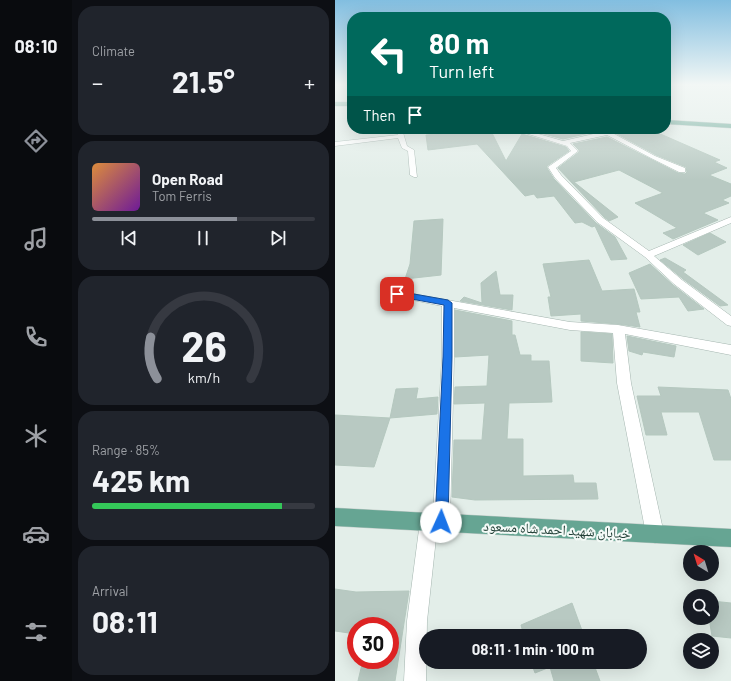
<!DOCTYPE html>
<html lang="en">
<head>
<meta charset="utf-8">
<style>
	:root { --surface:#171b24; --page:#20242c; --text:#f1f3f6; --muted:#9ea1a6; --line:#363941; --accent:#8c9099 }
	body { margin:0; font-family:Barlow,"Noto Naskh Arabic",sans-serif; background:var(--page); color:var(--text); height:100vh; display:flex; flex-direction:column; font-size:15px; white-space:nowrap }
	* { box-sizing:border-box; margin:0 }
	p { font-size:13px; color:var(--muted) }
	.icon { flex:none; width:22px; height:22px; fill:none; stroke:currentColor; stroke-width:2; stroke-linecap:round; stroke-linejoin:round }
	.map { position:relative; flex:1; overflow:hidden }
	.details { display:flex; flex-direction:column; gap:6px; padding:6px; background:#0d0f14; width:263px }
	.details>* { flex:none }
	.top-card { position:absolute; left:12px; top:12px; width:324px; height:122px; border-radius:16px; box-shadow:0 4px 16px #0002; background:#00695c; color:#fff; overflow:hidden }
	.needle { width:26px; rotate:322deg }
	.controls { position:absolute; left:348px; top:545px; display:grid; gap:8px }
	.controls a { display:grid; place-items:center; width:36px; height:36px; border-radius:50%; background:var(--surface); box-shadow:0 4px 16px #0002; font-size:20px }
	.speed { position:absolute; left:12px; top:617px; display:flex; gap:8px; font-size:20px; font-weight:700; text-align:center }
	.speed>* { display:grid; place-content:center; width:52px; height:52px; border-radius:50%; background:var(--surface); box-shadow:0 4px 16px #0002; line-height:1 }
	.speed .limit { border:6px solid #d22; background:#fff; color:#111 }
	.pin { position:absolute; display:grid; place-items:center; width:34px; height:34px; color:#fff; margin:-17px; border-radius:8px; box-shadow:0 2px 6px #0006 }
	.me { position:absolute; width:44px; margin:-22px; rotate:2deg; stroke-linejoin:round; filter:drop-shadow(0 0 3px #0008) }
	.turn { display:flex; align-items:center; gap:14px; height:84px; padding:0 16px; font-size:18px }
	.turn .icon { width:52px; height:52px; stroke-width:2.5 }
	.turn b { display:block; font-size:28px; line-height:34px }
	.then { display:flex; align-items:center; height:38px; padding:0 16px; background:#0003; gap:8px; font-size:15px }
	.big { font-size:30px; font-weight:700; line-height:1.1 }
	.details .card { flex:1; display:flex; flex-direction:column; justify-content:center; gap:6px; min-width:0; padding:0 14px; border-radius:16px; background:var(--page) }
	.details .dial { align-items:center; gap:0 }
	.dial svg { height:104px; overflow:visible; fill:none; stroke:var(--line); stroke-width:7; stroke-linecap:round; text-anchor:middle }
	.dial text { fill:var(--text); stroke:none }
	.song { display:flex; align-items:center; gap:12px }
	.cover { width:48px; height:48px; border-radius:6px; background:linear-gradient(135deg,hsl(30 70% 55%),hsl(280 70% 35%)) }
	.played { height:4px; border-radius:2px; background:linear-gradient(90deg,var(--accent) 65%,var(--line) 65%) }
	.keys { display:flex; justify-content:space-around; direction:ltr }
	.heat { display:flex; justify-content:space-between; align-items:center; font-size:22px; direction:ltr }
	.charge { height:6px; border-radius:3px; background:linear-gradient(90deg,#34c759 85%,var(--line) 0) }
	.trip { position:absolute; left:84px; top:629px; width:228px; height:40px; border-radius:20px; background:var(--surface); box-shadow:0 4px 16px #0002; font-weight:700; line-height:40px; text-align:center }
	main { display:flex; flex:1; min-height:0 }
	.tabs { display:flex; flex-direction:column; width:72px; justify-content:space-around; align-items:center; background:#090b0e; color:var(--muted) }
	.tabs .icon { width:28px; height:28px }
	.tabs .current { color:var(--accent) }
	.tabs b { font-size:18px; color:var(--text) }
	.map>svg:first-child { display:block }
	.building { fill:#b8c9c2; stroke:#b5c8bf }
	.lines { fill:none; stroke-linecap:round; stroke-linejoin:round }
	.minor-casing { stroke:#a5b6b0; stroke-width:1 }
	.major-casing { stroke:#c1cac7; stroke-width:1 }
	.minor { fill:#fff; fill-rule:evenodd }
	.major { fill:#66a593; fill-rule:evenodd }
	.route { fill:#1a73e8; stroke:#114b97 }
	.labels { text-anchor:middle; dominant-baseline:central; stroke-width:4; stroke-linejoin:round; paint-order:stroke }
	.near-street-label { font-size:14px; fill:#224037; stroke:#f4faf7 }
</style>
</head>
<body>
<main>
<nav class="tabs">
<b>08:10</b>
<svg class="icon current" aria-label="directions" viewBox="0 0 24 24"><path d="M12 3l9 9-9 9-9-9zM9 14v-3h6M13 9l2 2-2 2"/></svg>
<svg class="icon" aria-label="music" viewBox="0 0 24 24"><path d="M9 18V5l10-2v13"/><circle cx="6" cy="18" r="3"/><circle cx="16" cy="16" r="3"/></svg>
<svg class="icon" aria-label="phone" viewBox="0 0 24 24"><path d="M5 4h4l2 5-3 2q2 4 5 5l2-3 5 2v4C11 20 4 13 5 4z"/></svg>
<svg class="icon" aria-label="climate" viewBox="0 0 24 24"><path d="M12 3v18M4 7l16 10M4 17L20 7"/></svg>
<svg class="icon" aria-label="car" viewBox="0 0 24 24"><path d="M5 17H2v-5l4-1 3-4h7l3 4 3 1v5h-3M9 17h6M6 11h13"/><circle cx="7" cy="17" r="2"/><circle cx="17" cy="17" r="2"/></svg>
<svg class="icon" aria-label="filters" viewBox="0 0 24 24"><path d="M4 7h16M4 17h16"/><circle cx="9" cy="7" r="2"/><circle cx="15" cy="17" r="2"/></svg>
</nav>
<section class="details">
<div class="card"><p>Climate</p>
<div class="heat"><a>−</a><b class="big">21.5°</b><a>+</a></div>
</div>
<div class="card">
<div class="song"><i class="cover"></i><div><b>Open Road</b><p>Tom Ferris</p></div></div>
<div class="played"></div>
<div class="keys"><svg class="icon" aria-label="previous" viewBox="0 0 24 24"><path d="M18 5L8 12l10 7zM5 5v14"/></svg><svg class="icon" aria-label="pause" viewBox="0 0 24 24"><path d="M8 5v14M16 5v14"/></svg><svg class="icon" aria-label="next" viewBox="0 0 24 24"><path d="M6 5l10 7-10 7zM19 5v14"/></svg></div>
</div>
<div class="card dial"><svg viewBox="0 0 100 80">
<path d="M14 69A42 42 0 1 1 86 69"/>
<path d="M14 69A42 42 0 0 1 9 37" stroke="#8c9099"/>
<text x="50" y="56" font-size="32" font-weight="700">26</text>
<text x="50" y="72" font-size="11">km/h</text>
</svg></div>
<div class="card"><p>Range · 85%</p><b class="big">425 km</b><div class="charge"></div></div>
<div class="card"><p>Arrival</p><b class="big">08:11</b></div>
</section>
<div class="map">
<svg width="396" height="681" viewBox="0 0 396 681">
	<rect width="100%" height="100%" fill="#e3eee9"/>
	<g class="building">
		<polygon points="155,129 171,161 187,134 231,147 234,151 212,166 212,168 219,179 261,223 280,237 292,259 276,260 260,226 257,227 247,222 240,223 219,196 202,198 199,194 190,196 142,144 93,150 91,135"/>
		<polygon points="191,129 261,129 263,131 228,139"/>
		<polygon points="273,129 314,129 385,160 379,162 392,168 374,175 396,184 396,196 387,200 394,203 368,213 383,220 338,239 328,233 342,228 300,203 328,193 284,170 239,182 283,217 274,221 269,217 223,168 244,152 244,150 238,144 272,137 343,173 350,174 352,172 351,167 321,155"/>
		<polygon points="108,219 106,275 70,279 75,264 79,221"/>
		<polygon points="375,233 391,242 363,255 348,245"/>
		<polygon points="330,258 351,270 348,272 393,305 385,306 348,279 325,260"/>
		<polygon points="254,260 267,291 299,289 305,312 301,312 305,327 283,324 246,321 246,314 216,316 213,297 216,297 208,264"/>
		<polygon points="315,264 338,285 369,309 353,311 344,297 306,299 294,273"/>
		<polygon points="161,271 165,295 178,295 177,310 125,301 129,297 147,303 146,283"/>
		<polygon points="120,310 177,321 177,335 180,335 185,355 196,355 196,361 214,361 217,402 174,403 172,439 188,439 188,476 238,475 239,483 261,483 263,499 140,500 117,497 119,440 147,440 150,403 119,404 120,387 152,386 154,355 120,357"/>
		<polygon points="246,332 277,334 278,363 246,361"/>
		<polygon points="292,336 341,346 339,357 308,352 307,355 294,351"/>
		<polygon points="323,387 393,390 396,399 396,460 379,460 364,412 326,412 332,435 311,435 302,396 326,396"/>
		<polygon points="83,388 81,399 103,397 102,414 55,418 39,467 0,465 0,415 55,418 61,389"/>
		<polygon points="0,589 21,592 74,591 60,681 23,681 28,660 55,660 55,626 21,626 21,634 0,631"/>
		<polygon points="377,601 396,603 396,638 377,636 374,618 377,618"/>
		<polygon points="237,603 249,636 189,636 186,625"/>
		<polygon points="196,662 258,662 265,681 219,681 215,667 200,673"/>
	</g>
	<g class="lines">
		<defs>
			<g id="minor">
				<polygon points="61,129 67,129 72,146 79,150 82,177 79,177 75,175 73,151 67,148 63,138 0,146 0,142 63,135"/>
				<polygon points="177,129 186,129 228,141 267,132 262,129 270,129 320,156 350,168 350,172 344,172 316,158 272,135 235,143 243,151 221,168 226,175 268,218 314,251 396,217 396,223 319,256 347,280 396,316 396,326 392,325 339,284 310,257 262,222 220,178 213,167 236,151 232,146"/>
				<polygon points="62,291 235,322 283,325 396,345 396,355 290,334 296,383 329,534 326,540 320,543 314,540 311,534 282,383 278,333 235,330 119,308 119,357 115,522 112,528 106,531 102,529 92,621 91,681 69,681 72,621 85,522 88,516 94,513 98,515 107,357 107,306 58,296 57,294 58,292"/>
			</g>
			<g id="major">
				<rect x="0" y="102" width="17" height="4"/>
				<polygon points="331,120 396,124 396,128 331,124"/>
				<polygon points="0,508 396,529 396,547 0,526"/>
			</g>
		</defs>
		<use href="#minor" class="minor-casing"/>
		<use href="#major" class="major-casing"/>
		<use href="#minor" class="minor"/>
		<use href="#major" class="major"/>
	</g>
	<linearGradient id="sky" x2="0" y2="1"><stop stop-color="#82bee0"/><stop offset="0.47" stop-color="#f2f7f5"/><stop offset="1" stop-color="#f2f7f5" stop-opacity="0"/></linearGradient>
	<rect width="396" height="180" fill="url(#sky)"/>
	<polygon class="route" points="62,291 113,300 117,303 117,357 113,522 111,527 106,529 102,527 100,522 108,357 109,305 60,296 60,292"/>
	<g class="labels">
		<g class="near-street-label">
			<text transform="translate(222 529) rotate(3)">خیابان شهید احمد شاه مسعود</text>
		</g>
	</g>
</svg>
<div class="controls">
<a><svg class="needle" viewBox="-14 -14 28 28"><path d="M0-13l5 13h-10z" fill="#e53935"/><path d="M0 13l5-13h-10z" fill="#9ea1a6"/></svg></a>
<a><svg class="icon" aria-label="search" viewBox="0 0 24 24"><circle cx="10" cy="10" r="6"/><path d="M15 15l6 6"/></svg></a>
<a><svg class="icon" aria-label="layers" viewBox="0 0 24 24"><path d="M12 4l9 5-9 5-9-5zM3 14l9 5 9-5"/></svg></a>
</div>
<div class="speed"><div class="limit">30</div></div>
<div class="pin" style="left:62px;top:294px;background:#d93025"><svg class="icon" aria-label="arrive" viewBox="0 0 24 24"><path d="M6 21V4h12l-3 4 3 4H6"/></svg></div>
<svg class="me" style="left:106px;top:522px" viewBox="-20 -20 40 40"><circle r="19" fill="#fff"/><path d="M0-13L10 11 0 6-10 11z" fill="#1a73e8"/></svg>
<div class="trip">08:11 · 1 min · 100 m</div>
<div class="top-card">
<div class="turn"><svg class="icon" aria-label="left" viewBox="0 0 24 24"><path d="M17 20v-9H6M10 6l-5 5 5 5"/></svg><div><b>80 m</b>Turn left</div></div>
<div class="then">Then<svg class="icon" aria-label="arrive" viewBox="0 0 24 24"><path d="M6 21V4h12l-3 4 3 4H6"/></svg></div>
</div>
</div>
</main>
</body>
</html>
